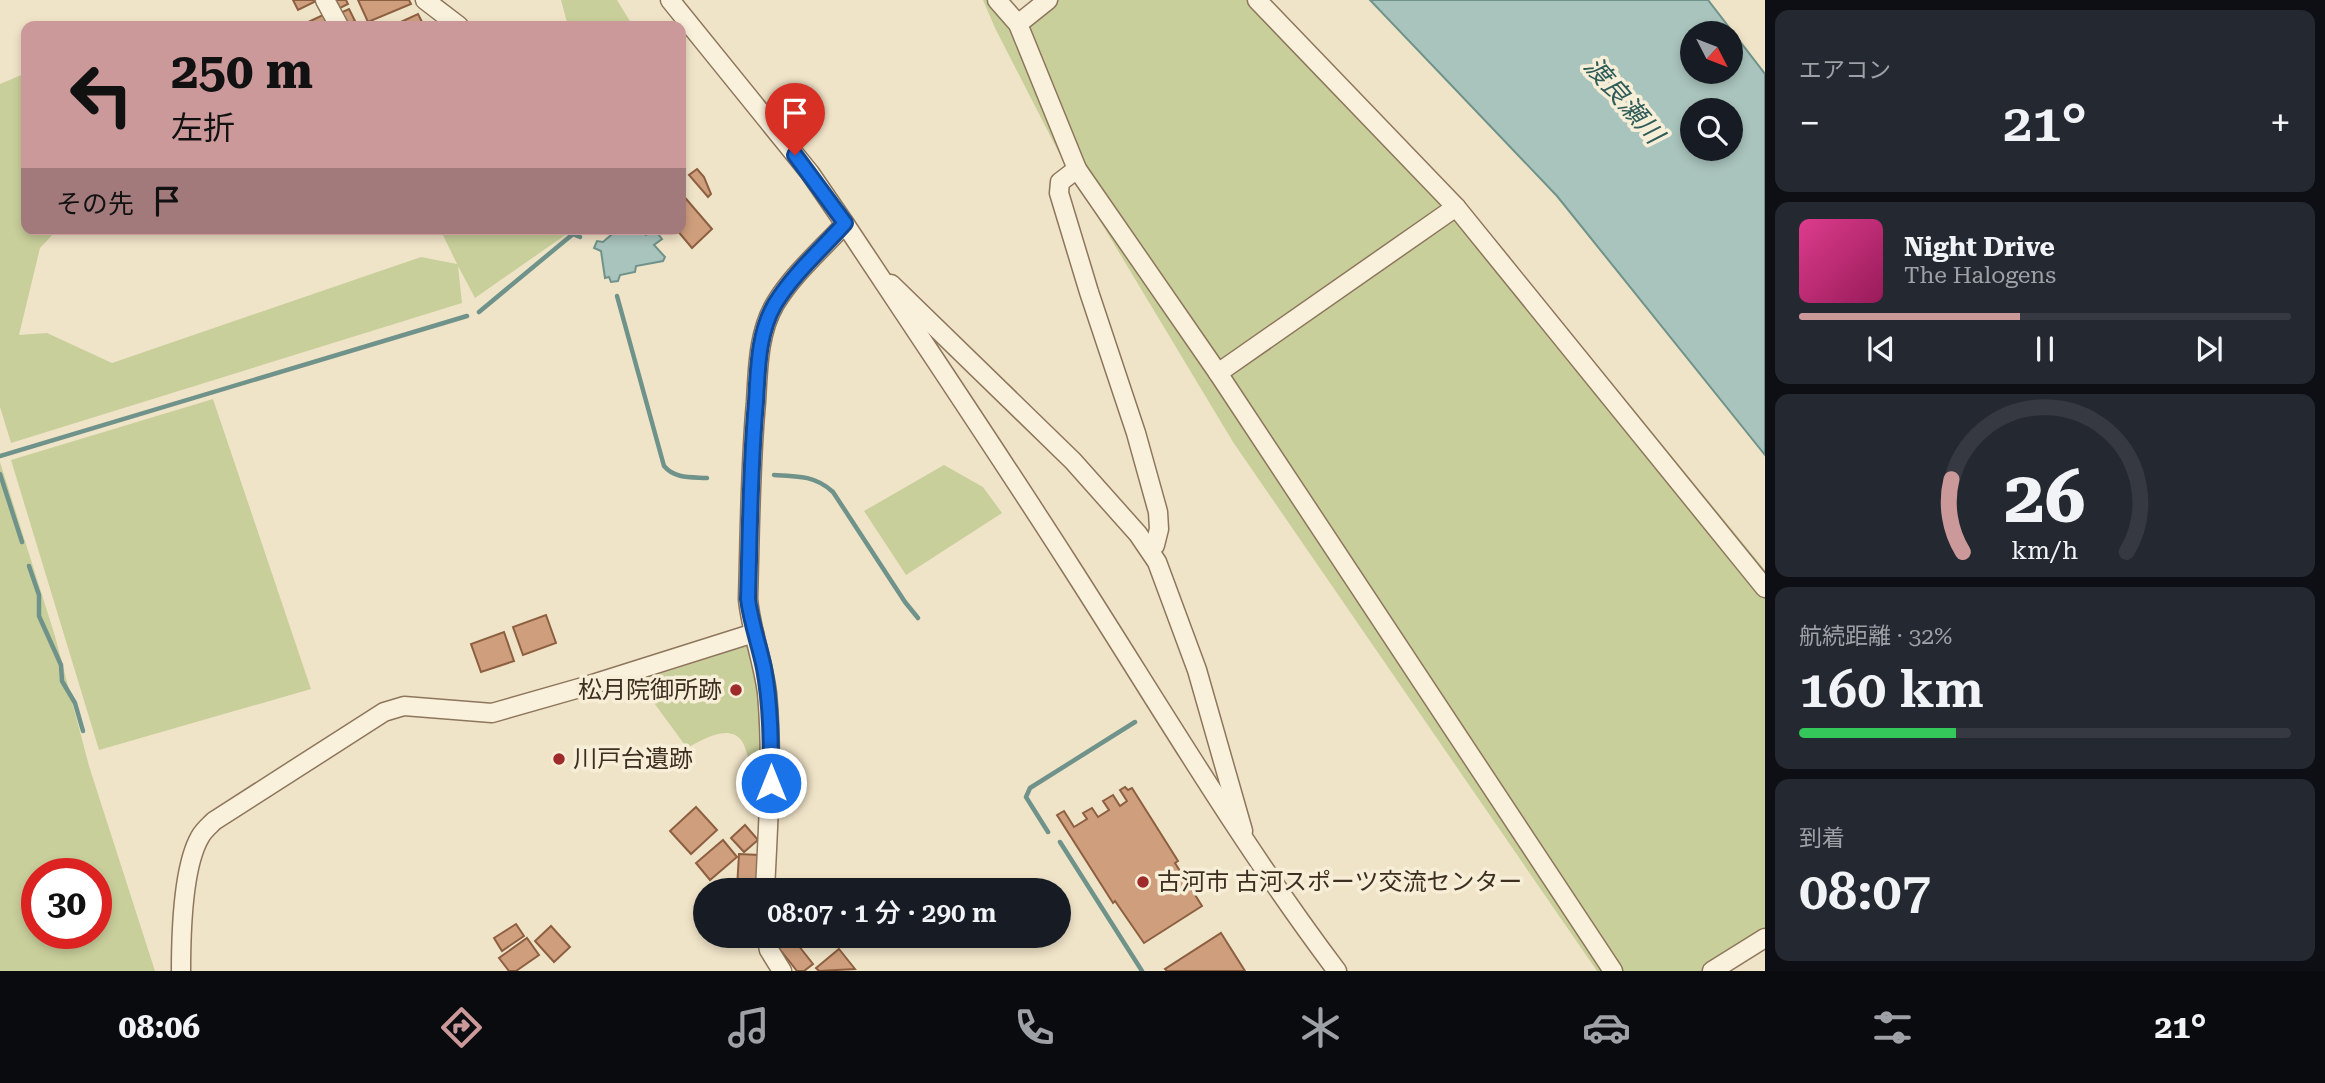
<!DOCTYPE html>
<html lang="ja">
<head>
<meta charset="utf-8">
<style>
	:root { --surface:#171b24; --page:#242831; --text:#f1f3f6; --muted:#9ea1a6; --line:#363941; --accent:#cc999b }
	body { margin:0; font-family:"Roboto Serif","Noto Sans JP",serif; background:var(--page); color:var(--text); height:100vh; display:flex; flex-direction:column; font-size:26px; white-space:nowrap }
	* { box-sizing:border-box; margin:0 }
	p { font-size:23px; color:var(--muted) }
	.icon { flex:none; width:38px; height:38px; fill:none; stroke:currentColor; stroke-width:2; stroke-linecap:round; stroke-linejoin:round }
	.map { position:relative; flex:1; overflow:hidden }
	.panel { display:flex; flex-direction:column; gap:10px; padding:10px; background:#0d0f14; width:560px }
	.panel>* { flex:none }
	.banner { position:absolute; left:21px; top:21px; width:665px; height:214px; border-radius:14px; box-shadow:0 4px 10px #0003; background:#cc999b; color:#111; overflow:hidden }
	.needle { width:46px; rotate:132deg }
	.tools { position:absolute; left:1680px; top:21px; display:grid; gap:14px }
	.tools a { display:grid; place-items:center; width:63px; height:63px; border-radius:50%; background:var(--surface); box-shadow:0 4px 10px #0003; font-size:35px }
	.speed { position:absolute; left:21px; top:858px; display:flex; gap:14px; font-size:35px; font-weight:700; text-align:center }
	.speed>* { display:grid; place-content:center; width:91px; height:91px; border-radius:50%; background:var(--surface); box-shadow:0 4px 10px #0003; line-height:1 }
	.speed .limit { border:10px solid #d22; background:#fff; color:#111 }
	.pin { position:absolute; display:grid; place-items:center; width:60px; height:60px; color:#fff; margin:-72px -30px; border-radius:50% 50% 50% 0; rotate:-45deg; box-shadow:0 0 7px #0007 }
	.pin .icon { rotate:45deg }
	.me { position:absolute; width:77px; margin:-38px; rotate:0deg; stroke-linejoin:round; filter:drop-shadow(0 0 5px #0008) }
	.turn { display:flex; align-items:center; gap:24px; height:147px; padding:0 35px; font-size:32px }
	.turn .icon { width:91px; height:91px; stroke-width:2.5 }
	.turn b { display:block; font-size:49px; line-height:60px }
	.then { display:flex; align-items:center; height:66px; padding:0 35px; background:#0003; gap:14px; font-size:26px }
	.big { font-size:52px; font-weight:600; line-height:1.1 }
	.panel .card { flex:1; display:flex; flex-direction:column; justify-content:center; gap:10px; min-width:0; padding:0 24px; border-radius:14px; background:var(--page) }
	.panel .dial { align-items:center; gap:0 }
	.dial svg { height:182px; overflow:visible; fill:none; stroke:var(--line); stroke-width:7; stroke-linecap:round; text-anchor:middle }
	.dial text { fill:var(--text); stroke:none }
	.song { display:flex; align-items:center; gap:21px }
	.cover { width:84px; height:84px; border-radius:10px; background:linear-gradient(135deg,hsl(330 70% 55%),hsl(330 70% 35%)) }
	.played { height:7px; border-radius:4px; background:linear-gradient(90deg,var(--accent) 45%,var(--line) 45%) }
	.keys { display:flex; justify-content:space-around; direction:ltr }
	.heat { display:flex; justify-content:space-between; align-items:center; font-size:38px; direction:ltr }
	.charge { height:10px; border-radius:5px; background:linear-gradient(90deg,#34c759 32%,var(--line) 0) }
	.trip { position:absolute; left:693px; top:878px; width:378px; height:70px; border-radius:35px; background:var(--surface); box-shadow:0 4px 10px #0003; font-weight:600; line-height:70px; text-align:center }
	.tab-bar { display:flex; height:112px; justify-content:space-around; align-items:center; background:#090b0e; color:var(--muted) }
	.tab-bar .icon { width:49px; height:49px }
	.tab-bar .on { color:var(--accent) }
	.tab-bar b { font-size:32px; color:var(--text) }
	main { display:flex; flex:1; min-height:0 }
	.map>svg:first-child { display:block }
	.green { fill:#c9cf9b; fill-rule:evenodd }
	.water { fill:#a9c4bc; stroke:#6f938a; stroke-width:2; fill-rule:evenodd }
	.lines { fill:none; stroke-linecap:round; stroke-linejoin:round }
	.stream { stroke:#6f938a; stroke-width:4.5 }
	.building { fill:#cf9f7d; stroke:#8d5f41; stroke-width:2 }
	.minor-casing { stroke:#8d765c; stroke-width:21 }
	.minor { stroke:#faf1dc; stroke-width:18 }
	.route-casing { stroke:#114b97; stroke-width:18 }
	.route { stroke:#1a73e8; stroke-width:12 }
	.poi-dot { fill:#9e2a2b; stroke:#f7eed8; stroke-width:2.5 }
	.labels { text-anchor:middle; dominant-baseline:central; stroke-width:7; stroke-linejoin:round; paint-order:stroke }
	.poi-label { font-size:24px; fill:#3d2e20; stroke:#f7eed8; text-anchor:start }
	.water-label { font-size:26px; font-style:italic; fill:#2f5d5a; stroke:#f7eed8 }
</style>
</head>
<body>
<main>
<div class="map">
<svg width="1765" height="971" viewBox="0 0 1765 971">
	<rect width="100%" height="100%" fill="#f0e4c8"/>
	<g class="green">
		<polygon points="561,0 617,0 633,26 568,26"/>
		<polygon points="983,0 1005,0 1014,11 1023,12 1038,0 1269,0 1463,201 1765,570 1765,948 1727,971 1597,971 1233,442 1058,151 995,28"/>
		<polygon points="26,73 26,229 58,229 40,248 19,335 47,333 112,363 421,257 457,264 440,229 574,229 475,298 458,266 462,303 11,443 0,407 0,84"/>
		<polygon points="213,399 311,689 99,750 11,460"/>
		<path d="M0,462L55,636L89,766L155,971H0ZM96,873V933H37V873Z"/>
		<polygon points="944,465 983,487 1002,513 906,575 864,511"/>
		<path d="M750,645L756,656L765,774L752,773C749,763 747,748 741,740C728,723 700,741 687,748L638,681Z"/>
	</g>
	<g class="water">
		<path d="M1370,0H1708L1765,74V455L1557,196ZM1692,33H1731V72H1692ZM1692,110H1731V149H1692Z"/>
		<polygon points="618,229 641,229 646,235 654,229 662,239 654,245 665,257 663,261 636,266 635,272 620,275 618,281 611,282 609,277 605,278 601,251 594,248 597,241 603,242"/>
	</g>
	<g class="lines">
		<g class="stream">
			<path d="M617,296L664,466C675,479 691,477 707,478"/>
			<polyline points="479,312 573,234 580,237"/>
			<polyline points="0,456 467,316"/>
			<polyline points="0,474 22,542"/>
			<path d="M774,475C798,476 816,476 833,492L905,602L918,618"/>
			<polyline points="29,566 39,595 39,616 61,665 62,681 75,703 83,731"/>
			<polyline points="1048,832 1026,797 1030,788 1135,722"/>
			<polyline points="1060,842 1142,971"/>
		</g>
	</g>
	<g class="building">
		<polygon points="293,0 318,0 298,10"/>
		<polygon points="331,0 346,0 348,4 336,10"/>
		<polygon points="358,0 409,0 411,4 368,22"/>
		<polygon points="349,9 355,21 343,26 338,14"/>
		<polygon points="325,14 331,26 302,26 302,25"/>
		<polygon points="418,14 424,26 392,26"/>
		<polygon points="697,169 704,177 711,194 708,197 689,175"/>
		<polygon points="681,193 712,229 692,248 676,229 681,229"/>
		<polygon points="546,615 556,643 523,655 513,627"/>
		<polygon points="504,632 514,661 481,672 471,644"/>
		<polygon points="1125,787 1128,790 1132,788 1178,861 1175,863 1202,906 1144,943 1115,901 1113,903 1057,815 1064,811 1074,827 1087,819 1083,813 1092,808 1098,817 1109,810 1103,801 1113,795 1120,806 1127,801 1120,790"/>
		<polygon points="696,807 717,830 691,854 670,831"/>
		<polygon points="745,825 758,840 744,852 731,838"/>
		<polygon points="723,840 737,857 710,880 696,863"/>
		<polygon points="739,854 759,855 756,889 737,888"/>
		<polygon points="516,924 524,936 502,951 494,938"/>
		<polygon points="551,926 570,947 554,962 535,941"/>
		<polygon points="1221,933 1245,971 1167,971 1165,969"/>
		<polygon points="791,936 813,964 804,971 797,971 778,947"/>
		<polygon points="841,936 860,936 848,945"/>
		<polygon points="527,938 539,955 516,971 509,971 499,958"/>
		<polygon points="839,949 855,969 819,971 816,968"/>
	</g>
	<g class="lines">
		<defs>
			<g id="minor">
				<polyline points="325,0 339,26"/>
				<polyline points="425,0 459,26"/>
				<path d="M670,0L810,173L845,224C920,337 996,450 1069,564C1157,701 1239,841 1337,971"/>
				<polyline points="997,0 1018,24 1077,169 1218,373 1613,971"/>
				<polyline points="1257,0 1456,207 1765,588"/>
				<polyline points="1018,24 1048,0"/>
				<polyline points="1077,169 1060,182 1059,193 1089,292 1136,433 1158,512 1159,529 1155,545 1148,546"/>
				<polyline points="891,284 1073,461 1138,534 1157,562 1197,670 1243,831"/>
				<polyline points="1218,373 1456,207"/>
				<path d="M765,891C768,824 773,759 767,693C763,661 751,631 748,599C750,533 750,468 756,402C758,369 758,333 775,304C793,274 822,249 845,224"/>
				<polyline points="766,936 769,950 782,971"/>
				<path d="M181,971C181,936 182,868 200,837C203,831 209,826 214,821L384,712L404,706L492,713L583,687L754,633"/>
				<polyline points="1712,971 1765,938"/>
			</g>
		</defs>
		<use href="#minor" class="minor-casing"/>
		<use href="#minor" class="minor"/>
	</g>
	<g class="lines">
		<defs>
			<path id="route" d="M771,783C771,745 771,705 764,668C759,644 751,623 748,599C750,533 750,468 756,402C758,369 758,333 775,304C793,274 822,249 845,223L795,155"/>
		</defs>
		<use href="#route" class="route-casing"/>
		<use href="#route" class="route"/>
	</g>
	<g class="poi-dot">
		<circle cx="736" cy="690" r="7"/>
		<circle cx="559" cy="759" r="7"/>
		<circle cx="1143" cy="882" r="7"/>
	</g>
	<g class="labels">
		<g class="poi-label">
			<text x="722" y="690" text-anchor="end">松月院御所跡</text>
			<text x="573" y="759">川戸台遺跡</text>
			<text x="1157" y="882">古河市 古河スポーツ交流センター</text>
		</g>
		<g class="water-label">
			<text transform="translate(1624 100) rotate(49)">渡良瀬川</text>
		</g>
	</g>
</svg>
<div class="tools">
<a><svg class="needle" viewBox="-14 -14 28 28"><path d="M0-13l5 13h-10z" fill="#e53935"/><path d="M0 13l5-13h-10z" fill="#9ea1a6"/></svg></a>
<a><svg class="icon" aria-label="search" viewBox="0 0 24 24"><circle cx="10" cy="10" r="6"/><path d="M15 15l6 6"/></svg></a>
</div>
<div class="speed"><div class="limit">30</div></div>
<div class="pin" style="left:795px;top:155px;background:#d93025"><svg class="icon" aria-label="arrive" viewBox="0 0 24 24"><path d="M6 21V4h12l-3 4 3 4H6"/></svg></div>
<svg class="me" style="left:771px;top:783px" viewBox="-20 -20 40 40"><circle r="17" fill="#1a73e8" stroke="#fff" stroke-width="3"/><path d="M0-11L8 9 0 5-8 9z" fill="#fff"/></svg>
<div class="trip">08:07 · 1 分 · 290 m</div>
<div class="banner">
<div class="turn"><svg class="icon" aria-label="left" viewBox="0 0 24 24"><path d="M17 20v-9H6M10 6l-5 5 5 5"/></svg><div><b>250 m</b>左折</div></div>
<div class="then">その先<svg class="icon" aria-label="arrive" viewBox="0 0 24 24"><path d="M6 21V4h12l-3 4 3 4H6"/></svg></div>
</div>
</div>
<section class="panel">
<div class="card"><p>エアコン</p>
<div class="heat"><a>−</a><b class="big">21°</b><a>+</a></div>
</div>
<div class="card">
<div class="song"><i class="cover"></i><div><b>Night Drive</b><p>The Halogens</p></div></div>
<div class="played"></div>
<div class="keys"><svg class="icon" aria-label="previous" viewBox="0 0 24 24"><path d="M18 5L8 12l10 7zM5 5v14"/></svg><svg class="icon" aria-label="pause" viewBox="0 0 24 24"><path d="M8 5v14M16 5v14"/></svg><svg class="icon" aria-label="next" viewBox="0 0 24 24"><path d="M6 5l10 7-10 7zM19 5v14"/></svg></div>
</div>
<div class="card dial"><svg viewBox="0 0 100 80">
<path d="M14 69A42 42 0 1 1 86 69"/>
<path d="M14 69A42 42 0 0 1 9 37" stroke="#cc999b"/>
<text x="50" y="56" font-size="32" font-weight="700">26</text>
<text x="50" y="72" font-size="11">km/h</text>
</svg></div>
<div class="card"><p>航続距離 · 32%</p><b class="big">160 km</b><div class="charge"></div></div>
<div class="card"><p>到着</p><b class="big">08:07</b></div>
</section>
</main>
<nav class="tab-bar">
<b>08:06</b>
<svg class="icon on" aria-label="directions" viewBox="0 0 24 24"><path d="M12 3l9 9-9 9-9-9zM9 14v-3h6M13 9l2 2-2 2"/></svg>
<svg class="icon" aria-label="music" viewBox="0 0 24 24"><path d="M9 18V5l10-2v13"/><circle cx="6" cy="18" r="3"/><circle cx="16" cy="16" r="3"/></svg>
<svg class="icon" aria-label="phone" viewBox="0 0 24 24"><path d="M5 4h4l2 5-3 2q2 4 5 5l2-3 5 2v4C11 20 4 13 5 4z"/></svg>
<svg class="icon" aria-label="climate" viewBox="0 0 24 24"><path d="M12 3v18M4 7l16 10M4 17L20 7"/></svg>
<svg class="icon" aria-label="car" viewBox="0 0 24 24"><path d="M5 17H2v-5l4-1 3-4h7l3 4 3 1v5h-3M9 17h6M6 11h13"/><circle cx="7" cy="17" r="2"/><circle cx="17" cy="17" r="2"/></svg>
<svg class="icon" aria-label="filters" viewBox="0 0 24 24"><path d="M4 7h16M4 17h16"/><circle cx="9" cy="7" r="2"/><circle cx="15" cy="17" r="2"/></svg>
<b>21°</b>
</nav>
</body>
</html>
